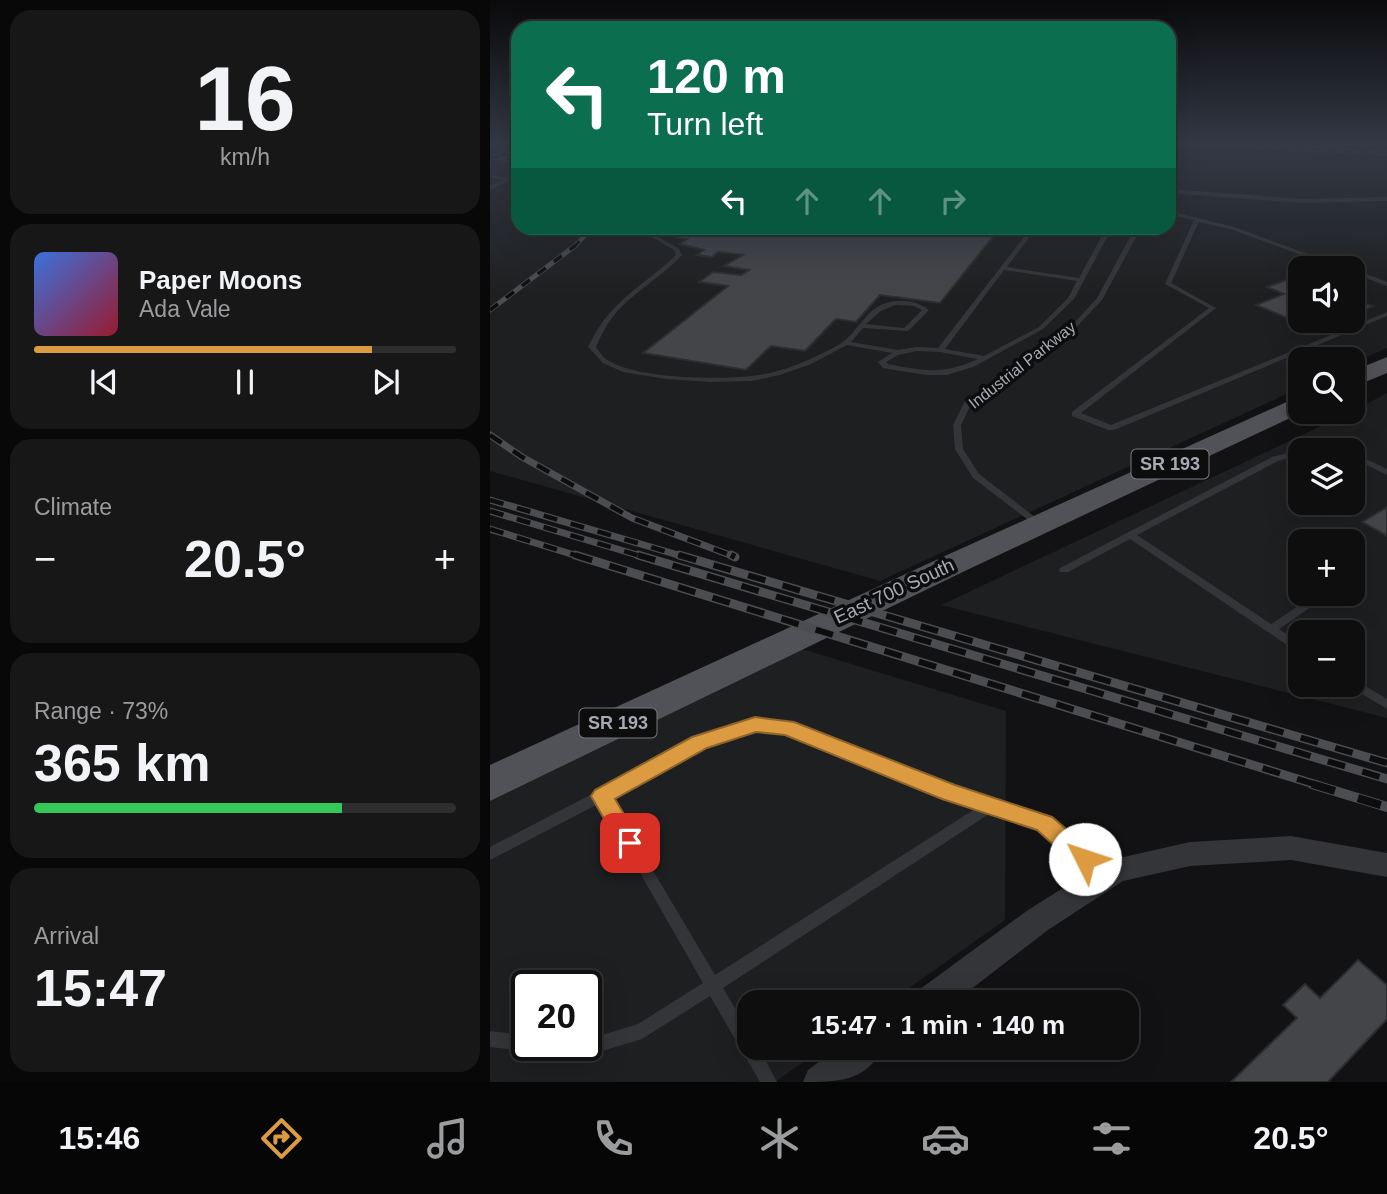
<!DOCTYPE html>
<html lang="en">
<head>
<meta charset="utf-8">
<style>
	:root { --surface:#0e0e0f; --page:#171718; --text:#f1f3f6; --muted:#9b9c9e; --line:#2e2e2f; --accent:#dd9b41 }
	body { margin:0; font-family:Arial,sans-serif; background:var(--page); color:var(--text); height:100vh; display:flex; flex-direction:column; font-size:26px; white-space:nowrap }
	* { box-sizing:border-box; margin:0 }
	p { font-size:23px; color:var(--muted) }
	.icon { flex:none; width:38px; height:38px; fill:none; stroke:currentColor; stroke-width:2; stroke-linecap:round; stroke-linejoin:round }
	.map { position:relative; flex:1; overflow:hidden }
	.drawer { display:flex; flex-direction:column; gap:10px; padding:10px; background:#080808; width:490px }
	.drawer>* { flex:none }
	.guide { position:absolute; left:21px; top:21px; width:665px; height:214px; border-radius:21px; box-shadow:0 7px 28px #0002,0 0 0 2px var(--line); background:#0b6e4f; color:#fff; overflow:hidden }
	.controls { position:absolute; left:798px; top:256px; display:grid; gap:14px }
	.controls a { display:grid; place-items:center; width:77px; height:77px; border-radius:14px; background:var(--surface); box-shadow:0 7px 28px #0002,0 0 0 2px var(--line); font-size:35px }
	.speed { position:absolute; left:21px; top:970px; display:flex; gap:14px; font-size:35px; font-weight:700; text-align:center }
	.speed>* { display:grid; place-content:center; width:91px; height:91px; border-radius:50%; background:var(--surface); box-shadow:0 7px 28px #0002,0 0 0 2px var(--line); line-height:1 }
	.speed .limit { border:4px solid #111; border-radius:10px; background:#fff; color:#111 }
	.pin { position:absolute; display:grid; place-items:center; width:60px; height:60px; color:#fff; margin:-30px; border-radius:14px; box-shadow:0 4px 10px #0006 }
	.me { position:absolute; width:77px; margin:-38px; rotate:311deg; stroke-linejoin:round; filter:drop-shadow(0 0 5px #0008) }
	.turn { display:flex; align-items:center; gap:24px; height:147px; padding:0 21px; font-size:32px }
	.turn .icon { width:91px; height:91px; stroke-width:2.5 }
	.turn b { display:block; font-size:49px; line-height:60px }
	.lanes { display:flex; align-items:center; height:66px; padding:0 21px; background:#0003; justify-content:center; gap:35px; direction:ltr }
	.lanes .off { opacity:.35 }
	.big { font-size:52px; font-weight:700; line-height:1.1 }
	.drawer .card { flex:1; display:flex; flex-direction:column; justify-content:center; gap:10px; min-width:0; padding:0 24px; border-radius:21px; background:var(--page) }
	.drawer .dial { align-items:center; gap:0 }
	.dial b { font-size:91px; line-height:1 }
	.song { display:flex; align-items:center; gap:21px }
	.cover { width:84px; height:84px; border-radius:10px; background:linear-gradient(135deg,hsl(220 70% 55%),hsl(350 70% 35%)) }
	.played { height:7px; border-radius:4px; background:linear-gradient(90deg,var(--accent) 80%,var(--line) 80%) }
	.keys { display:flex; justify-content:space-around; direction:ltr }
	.heat { display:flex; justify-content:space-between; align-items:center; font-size:38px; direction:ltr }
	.charge { height:10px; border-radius:5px; background:linear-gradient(90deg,#34c759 73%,var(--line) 0) }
	.trip { position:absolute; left:247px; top:990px; width:402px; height:70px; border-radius:21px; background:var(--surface); box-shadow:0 7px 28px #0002,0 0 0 2px var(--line); font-weight:700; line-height:70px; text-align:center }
	.tabs { display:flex; height:112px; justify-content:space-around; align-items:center; background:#060606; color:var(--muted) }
	.tabs .icon { width:49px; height:49px }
	.tabs .on { color:var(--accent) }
	.tabs b { font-size:32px; color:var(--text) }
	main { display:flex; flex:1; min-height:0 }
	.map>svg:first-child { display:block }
	.built { fill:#1e1f20; fill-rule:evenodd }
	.building { fill:#444549; stroke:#2c2d2f; stroke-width:2 }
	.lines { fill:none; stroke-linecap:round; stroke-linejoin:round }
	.lane { fill:#343538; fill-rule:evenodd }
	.street { fill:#343538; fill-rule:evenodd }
	.primary { fill:#505257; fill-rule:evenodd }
	.rail-far4-casing { stroke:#4b4d51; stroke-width:4.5 }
	.rail-far3-casing { stroke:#4b4d51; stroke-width:5 }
	.rail-far2-casing { stroke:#4b4d51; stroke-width:7 }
	.rail-far1-casing { stroke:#4b4d51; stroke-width:9 }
	.rail-casing { stroke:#4b4d51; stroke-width:10 }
	.rail-far4 { stroke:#0d0d0e; stroke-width:2.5; stroke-dasharray:8; stroke-linecap:butt }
	.rail-far3 { stroke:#0d0d0e; stroke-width:3.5; stroke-dasharray:10; stroke-linecap:butt }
	.rail-far2 { stroke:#0d0d0e; stroke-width:4.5; stroke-dasharray:14; stroke-linecap:butt }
	.rail-far1 { stroke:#0d0d0e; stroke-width:6; stroke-dasharray:18; stroke-linecap:butt }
	.rail { stroke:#0d0d0e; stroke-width:8; stroke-dasharray:24; stroke-linecap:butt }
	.route { fill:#dd9b41; stroke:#90652a; stroke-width:2 }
	.labels { text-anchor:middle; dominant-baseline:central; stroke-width:7; stroke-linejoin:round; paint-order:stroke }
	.far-street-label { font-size:16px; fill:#a5aab3; stroke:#0d0d0e }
	.shield { fill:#0d0d0e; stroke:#777b82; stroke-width:2 }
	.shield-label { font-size:18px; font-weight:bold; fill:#a5aab3 }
	.street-label { font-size:19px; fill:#a5aab3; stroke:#0d0d0e }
</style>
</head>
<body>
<main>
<section class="drawer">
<div class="card dial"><b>16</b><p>km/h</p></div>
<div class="card">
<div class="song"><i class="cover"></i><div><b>Paper Moons</b><p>Ada Vale</p></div></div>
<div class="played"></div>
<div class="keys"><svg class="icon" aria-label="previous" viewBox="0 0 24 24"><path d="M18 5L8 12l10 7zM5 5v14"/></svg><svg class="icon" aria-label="pause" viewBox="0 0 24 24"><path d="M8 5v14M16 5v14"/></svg><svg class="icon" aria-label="next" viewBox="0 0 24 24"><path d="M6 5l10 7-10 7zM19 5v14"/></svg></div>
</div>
<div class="card"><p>Climate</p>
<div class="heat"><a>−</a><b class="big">20.5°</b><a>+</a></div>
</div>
<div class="card"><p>Range · 73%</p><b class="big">365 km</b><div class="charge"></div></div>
<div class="card"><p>Arrival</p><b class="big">15:47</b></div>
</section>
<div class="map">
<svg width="897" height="1082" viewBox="0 0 897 1082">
	<rect width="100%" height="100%" fill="#121214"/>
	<g class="built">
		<path d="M0,143H28V228H679V143H897V348L863,363V359H810V388L390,581L0,471ZM810,268H863V320H810Z"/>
		<path d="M897,393V718L451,605L863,411ZM810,450H863V502H810ZM810,541H863V593H810ZM810,632H863V684H810Z"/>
		<path d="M312,649L516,711L515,920L398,1003H259V1048H333L285,1082H0V797ZM37,985H96V1045H37Z"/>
	</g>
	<g class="building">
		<polygon points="173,228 510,228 450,303 390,295 366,322 346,319 315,351 281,346 256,370 153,353 238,286 209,282 223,272 251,275 259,270 234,266 253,255 228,252 222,257 207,255 214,250 189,244 197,239 188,238 192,235 166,232"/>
		<polygon points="804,277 810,279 810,320 834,320 819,327 766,305 794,294 777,287"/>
		<polygon points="863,299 883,306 863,315"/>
		<polygon points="897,507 897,536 872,522"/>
		<polygon points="868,960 897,985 897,1019 838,1082 741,1082 807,1018 793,1005 815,984 830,998"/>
	</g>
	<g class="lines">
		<g class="lane">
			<polygon points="28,144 28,147 0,158 0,155"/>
			<polygon points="0,175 20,178 22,179 0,190 0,186 14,180 0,177"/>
			<polygon points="679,189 810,199 897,197 897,201 810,203 679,193"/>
			<polygon points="679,211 744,227 856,268 847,268 740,229 709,222 681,283 726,308 591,413 621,425 895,313 897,312 897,316 624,430 618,430 582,416 582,412 719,308 675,284 704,220 679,215"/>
			<path d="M147,228H152L188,248L192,255C171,278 141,293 122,318C115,327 110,337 106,347C110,353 114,359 121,362C153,380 244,381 280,373C305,367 329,356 350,344C367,333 374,312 393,304C408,298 428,300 439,310L418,331L373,328L361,342L408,350L427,347L448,348L541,228H546L517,267L589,278L616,228H622L584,299L553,329L483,367L457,375H436L411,371L393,368L388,362L402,353L357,345L321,364L290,375L262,381L221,382L176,379L133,372L113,363L98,347C104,335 110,324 119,314C138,291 165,276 186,255L184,250ZM514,270L587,281L578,298L549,327L494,356L455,349ZM405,305L424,306L432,310L414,328L376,324L391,311ZM427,351L450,352L488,359C453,375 434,371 398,364L396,362L408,355Z"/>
			<polygon points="645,228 651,228 612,300 580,334 481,404 471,425 473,449 489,474 554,524 552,526 546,526 483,478 465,449 463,425 475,401 576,332 607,298"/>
			<polygon points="863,269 897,282 897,286 863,273"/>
			<polygon points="810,450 810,455 788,461 647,535 781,624 828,593 841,593 789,629 810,643 810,652 806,651 640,539 578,572 570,572 569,570 570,568 782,457"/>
			<polygon points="863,453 897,469 897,475 863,458"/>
			<polygon points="863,679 897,699 897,709 859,686 858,684 863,684"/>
			<path d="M266,719L301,724L463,789L559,819L620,872L622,876L620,880L615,882L610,880L550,827L502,812L233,988L259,1032V1048H269L287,1082H270L220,996L152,1039L92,1057L56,1053L50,1051L48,1045H96V1040L148,1024L213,983L110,803L0,860V847L206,740ZM266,729L296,732L455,797L488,807L225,975L120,798L214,746Z"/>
			<polygon points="0,1031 37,1035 37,1045 44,1045 43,1049 37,1051 0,1047"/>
		</g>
		<g class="street">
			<polygon points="801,836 897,853 897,877 801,860 700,866 633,881 558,930 463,1003 421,1003 426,992 538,910 616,861 700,842"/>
			<path d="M348,1048H392C377,1082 346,1082 313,1082L318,1070Z"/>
		</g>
		<g class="primary">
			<polygon points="897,357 897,373 863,387 863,371"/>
			<polygon points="810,396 810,411 815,411 479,569 0,801 0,765 457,555"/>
		</g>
		<defs>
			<g id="rail-far4">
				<polyline points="679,143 897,153"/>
				<polyline points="0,157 28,160"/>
				<polyline points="84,247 102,228"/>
			</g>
			<polyline id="rail-far3" points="0,310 86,245"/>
			<g id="rail-far2">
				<polyline points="0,435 32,457 142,518 245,557"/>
				<polyline points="0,500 195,557"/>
				<polyline points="0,511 154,557"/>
				<polyline points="0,529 91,557"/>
			</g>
			<g id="rail-far1">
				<polyline points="85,555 827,785"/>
				<polyline points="148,555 897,779"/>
				<polyline points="189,555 897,763"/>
				<polyline points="241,555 245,557"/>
			</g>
			<polyline id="rail" points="822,784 897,807"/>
		</defs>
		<use href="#rail-far4" class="rail-far4-casing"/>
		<use href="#rail-far3" class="rail-far3-casing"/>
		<use href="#rail-far2" class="rail-far2-casing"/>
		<use href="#rail-far1" class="rail-far1-casing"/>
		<use href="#rail" class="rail-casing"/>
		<use href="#rail-far4" class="rail-far4"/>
		<use href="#rail-far3" class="rail-far3"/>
		<use href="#rail-far2" class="rail-far2"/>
		<use href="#rail-far1" class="rail-far1"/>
		<use href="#rail" class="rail"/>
	</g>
	<linearGradient id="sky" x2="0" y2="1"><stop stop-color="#0a0a0b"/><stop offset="0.49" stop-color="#333945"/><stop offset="1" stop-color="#333945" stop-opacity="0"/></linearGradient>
	<rect width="897" height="294" fill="url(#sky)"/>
	<polygon class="route" points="265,717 304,722 465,785 562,817 603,852 607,859 603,866 595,869 587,866 547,830 452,799 295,735 266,732 217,748 125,799 151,843 148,850 140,853 132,850 101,796 105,790 202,737"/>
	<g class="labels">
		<g class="far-street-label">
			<text transform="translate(532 365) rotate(-38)">Industrial Parkway</text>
		</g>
		<g class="shield">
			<rect x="641.5" y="449.5" width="77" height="29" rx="5"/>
			<rect x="89.5" y="708.5" width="77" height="29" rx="5"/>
		</g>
		<g class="shield-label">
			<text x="680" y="464">SR 193</text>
			<text x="128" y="723">SR 193</text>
		</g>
		<g class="street-label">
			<text transform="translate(404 591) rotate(-25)">East 700 South</text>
		</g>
	</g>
</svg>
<div class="controls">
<a><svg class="icon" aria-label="sound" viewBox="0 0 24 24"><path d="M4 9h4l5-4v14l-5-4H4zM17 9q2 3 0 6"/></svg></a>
<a><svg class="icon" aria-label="search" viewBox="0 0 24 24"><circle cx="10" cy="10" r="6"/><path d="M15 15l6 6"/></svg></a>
<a><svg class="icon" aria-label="layers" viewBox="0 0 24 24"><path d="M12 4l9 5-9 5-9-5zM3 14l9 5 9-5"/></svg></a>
<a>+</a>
<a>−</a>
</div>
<div class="speed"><div class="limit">20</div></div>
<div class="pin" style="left:140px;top:843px;background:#d93025"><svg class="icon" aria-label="arrive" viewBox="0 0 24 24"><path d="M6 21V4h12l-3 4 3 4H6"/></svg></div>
<svg class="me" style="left:595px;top:859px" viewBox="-20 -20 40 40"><circle r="19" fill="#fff"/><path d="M0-13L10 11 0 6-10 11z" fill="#dd9b41"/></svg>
<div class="trip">15:47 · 1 min · 140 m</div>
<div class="guide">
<div class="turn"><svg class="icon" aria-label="left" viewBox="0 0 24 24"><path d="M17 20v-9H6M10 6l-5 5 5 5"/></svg><div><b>120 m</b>Turn left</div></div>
<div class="lanes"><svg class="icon" aria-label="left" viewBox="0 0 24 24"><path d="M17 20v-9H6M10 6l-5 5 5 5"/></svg><svg class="icon off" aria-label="ahead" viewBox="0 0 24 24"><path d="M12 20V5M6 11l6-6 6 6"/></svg><svg class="icon off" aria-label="ahead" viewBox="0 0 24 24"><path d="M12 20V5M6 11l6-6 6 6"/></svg><svg class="icon off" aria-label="right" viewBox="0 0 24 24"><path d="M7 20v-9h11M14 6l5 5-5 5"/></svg></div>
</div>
</div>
</main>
<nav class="tabs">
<b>15:46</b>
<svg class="icon on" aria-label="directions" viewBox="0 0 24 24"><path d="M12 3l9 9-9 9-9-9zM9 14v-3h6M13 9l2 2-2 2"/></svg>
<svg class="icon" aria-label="music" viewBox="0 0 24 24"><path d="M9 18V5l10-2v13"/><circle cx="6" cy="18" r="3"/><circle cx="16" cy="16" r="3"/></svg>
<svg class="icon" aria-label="phone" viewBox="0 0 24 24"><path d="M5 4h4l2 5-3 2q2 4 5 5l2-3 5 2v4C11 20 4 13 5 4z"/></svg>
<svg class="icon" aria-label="climate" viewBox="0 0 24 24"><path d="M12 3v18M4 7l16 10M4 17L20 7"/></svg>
<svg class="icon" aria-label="car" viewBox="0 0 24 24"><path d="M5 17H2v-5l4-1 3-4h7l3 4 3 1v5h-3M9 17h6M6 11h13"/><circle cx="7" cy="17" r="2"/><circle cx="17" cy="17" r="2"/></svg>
<svg class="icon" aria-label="filters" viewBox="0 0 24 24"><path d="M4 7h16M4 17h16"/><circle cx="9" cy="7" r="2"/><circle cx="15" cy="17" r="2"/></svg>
<b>20.5°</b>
</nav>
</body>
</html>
